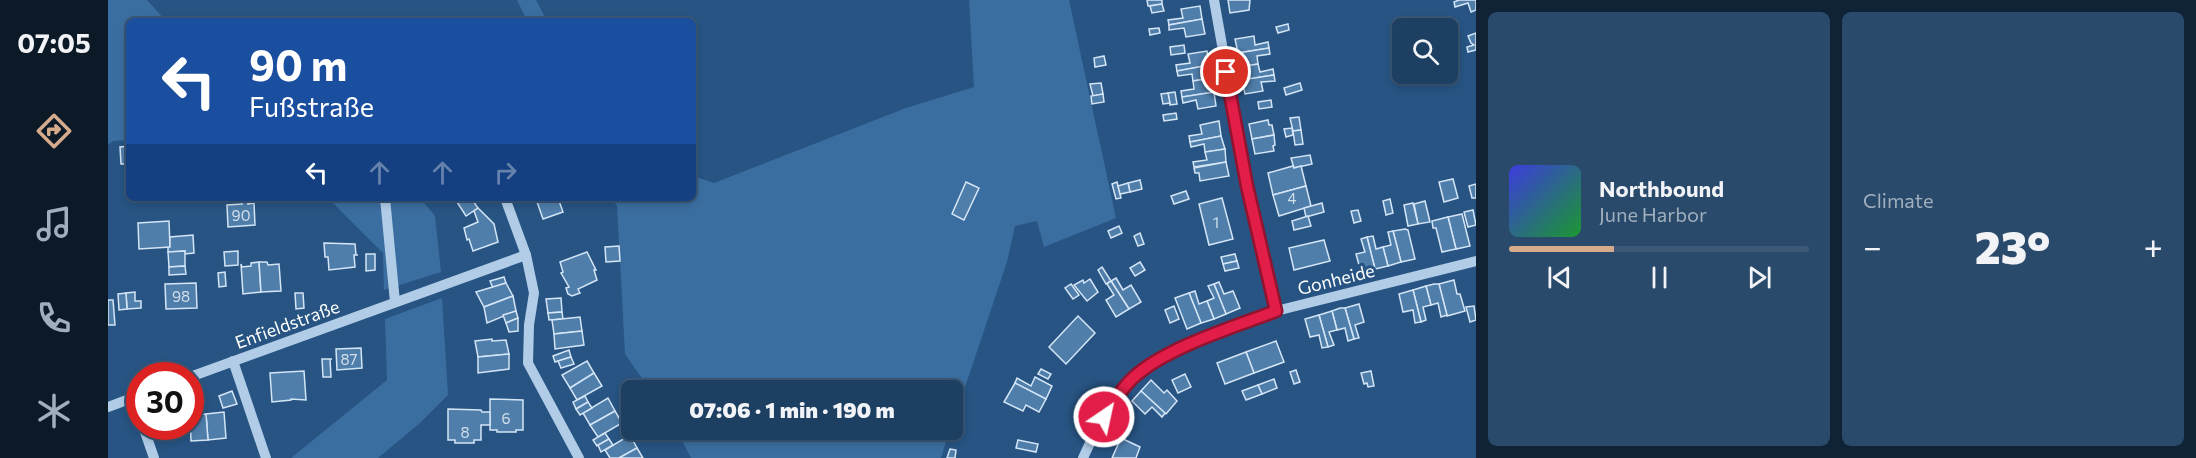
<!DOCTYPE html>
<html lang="en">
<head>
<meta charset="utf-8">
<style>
	:root { --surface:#1d3f62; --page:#2a4a6b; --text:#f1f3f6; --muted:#a0afbe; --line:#3b5877; --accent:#d6ab8b }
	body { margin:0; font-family:Commissioner,sans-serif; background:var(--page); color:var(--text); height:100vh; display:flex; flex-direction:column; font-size:22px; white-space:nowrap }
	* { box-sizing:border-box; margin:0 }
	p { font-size:20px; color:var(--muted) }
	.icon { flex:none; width:33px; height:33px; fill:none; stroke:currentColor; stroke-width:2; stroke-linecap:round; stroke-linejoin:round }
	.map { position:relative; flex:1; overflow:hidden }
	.panel { display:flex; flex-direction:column; gap:12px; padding:12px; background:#102336; width:720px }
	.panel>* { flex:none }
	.guide { position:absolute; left:18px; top:18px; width:570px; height:183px; border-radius:9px; box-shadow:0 3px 9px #0003,0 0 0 2px var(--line); background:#1a4fa0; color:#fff; overflow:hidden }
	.buttons { position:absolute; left:1284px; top:18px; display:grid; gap:12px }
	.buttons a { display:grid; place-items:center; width:66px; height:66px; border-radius:9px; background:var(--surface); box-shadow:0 3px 9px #0003,0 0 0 2px var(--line); font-size:30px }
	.speed { position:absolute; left:18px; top:362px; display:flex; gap:12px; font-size:30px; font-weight:700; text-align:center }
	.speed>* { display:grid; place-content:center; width:78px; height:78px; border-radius:50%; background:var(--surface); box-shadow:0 3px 9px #0003,0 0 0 2px var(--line); line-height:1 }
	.speed .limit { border:9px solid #d22; background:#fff; color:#111 }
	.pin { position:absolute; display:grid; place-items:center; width:51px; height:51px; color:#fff; margin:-26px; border:3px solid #fff; border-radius:50%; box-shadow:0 2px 6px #0007 }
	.me { position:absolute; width:66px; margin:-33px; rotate:34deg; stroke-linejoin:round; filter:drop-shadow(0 0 4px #0008) }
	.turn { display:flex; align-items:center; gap:21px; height:126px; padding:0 24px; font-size:27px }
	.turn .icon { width:78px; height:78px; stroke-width:2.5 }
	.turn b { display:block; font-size:42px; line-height:51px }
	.lanes { display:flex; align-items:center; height:57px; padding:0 24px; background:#0003; justify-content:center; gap:30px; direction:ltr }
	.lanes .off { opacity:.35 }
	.big { font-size:45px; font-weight:800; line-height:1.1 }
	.panel .card { flex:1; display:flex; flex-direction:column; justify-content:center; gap:9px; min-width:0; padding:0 21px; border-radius:9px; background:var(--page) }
	.song { display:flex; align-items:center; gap:18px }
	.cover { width:72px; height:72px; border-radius:9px; background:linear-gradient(135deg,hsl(240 70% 55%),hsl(130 70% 35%)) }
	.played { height:6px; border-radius:3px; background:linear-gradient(90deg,var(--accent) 35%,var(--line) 35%) }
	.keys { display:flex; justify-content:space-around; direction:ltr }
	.heat { display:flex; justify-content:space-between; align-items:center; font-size:33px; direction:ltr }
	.panel .tiles { flex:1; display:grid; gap:12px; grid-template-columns:repeat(2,1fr) }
	.trip { position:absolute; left:513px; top:380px; width:342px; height:60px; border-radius:9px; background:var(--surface); box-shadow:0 3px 9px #0003,0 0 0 2px var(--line); font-weight:800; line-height:60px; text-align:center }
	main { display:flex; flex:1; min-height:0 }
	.dock { display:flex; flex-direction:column; width:108px; justify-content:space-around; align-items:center; background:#0c1927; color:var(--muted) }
	.dock .icon { width:42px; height:42px }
	.dock .selected { color:var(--accent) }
	.dock b { font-size:27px; color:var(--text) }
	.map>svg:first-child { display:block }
	.green { fill:#3b6ea0 }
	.building { fill:#4f7eab; stroke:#d4e5f6; stroke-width:1.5 }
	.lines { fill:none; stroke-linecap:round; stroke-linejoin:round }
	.minor { stroke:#b0cce7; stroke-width:10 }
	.route-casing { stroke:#92132f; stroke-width:15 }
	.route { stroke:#e11d48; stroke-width:10 }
	.labels { text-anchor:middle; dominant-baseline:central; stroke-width:6; stroke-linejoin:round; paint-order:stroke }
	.number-label { font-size:15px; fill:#d3dfea }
	.street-label { font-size:18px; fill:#fff; stroke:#275483 }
</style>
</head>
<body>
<main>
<nav class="dock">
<b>07:05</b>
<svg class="icon selected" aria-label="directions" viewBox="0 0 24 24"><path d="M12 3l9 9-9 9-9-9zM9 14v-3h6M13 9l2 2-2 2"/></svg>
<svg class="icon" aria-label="music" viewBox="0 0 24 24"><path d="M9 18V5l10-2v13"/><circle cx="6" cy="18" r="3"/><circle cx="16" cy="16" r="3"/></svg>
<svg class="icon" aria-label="phone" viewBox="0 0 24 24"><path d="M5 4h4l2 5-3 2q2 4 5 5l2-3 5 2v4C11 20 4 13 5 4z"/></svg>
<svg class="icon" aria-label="climate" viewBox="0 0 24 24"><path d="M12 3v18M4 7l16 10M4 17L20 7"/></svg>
</nav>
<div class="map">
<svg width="1368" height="458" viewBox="0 0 1368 458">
	<rect width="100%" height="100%" fill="#275483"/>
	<g class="green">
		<polygon points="0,0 39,0 58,21 21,21 21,140 5,141 0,145"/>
		<polygon points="409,0 428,0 439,21 419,21"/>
		<polygon points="861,0 961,0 1008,218 936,247 929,221 907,226 899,262 845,423 844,390 542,390 517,354 509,206 503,198 585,198 585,176 606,183 798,108 866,87"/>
		<polygon points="220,198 312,198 327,216 333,272 276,290 275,253"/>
		<polygon points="334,298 340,395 312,423 270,458 183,458 279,380 277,319"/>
		<polygon points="568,429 842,429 833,458 583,458"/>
	</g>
	<g class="building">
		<polygon points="1039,0 1054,0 1054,4 1040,6"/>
		<polygon points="1120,0 1142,0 1141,10 1122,13"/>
		<polygon points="1351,0 1368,0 1368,10 1363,12 1360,3 1347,7 1346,2"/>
		<polygon points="1054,4 1056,11 1044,13 1042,6"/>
		<polygon points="1092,6 1094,19 1061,25 1060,20 1075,18 1073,9"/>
		<polygon points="1094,19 1097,34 1078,37 1076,28 1061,30 1061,25"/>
		<polygon points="1180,24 1181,30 1170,33 1168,27"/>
		<polygon points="1051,28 1052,33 1042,35 1041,29"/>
		<polygon points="1368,33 1368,50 1360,52 1359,47 1366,45 1363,43 1360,36"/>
		<polygon points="1146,36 1147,45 1160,42 1161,48 1130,53 1127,39"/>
		<polygon points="1076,45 1077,53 1063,55 1062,47"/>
		<polygon points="1161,48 1162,54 1149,56 1150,64 1131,67 1130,53"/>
		<polygon points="1099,51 1101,65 1069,71 1068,65 1082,63 1080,54"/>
		<polygon points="996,56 998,65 987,67 986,58"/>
		<polygon points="1150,64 1152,72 1165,69 1166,75 1134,80 1131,67"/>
		<polygon points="1101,65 1104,78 1085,81 1084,74 1070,76 1069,71"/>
		<polygon points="1166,75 1167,81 1153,82 1155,91 1137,94 1134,80"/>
		<polygon points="1104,78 1106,92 1074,97 1073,91 1086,89 1085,81"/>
		<polygon points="993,83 995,94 985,96 982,84"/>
		<polygon points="1192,83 1194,90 1178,95 1176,88"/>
		<polygon points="1067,92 1069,104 1062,105 1060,93"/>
		<polygon points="1106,92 1108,106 1090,109 1088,100 1075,103 1074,97"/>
		<polygon points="1060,93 1062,103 1055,104 1053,94"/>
		<polygon points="995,94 996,102 984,104 983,96"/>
		<polygon points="1163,100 1164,107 1151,109 1150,102"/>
		<polygon points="1068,113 1069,119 1056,121 1055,115"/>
		<polygon points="1191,117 1193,130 1185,131 1182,118"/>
		<polygon points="1160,120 1161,125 1164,125 1166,135 1144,139 1141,124"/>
		<polygon points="1111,121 1113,136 1082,142 1081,136 1094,134 1092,125"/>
		<polygon points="1184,128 1185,135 1178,137 1176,129"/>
		<polygon points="1193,130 1195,144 1187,145 1185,131"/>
		<polygon points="1166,135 1167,145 1165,146 1166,151 1147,154 1144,139"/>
		<polygon points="1113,136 1117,149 1097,152 1096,144 1083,147 1082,142"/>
		<polygon points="21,146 21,164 13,164 12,147"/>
		<polygon points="1117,149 1118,162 1086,167 1085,162 1099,160 1097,152"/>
		<polygon points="1202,155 1204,164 1186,168 1183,158"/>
		<polygon points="1118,162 1121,176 1092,181 1091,173 1087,173 1086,168"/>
		<polygon points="1185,166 1186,168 1193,166 1198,186 1165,195 1160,173"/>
		<polygon points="1345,179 1350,198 1336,202 1331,182"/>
		<polygon points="1032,180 1034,189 1022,192 1020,183"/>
		<polygon points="858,182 871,188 856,220 844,214"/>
		<polygon points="1009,182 1013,198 1008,199 1004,184"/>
		<polygon points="1020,183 1022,192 1012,194 1010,186"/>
		<polygon points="1368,184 1368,198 1364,198 1361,186"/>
		<polygon points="1198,186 1203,206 1171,216 1165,195"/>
		<polygon points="1078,191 1081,199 1066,204 1063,196"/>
		<polygon points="356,198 363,198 370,208 358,216 349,202"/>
		<polygon points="430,198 450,198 455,212 435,219 428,199"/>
		<polygon points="1114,198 1125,239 1101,245 1091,204"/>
		<polygon points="140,199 140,204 146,203 147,225 120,227 119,205 134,204 133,200"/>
		<polygon points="1282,199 1285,213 1278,215 1275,201"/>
		<polygon points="1317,201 1322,222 1310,224 1306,204"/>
		<polygon points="1214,203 1216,212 1198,217 1196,208"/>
		<polygon points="1305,203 1310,224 1300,226 1296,205"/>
		<polygon points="370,208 386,224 390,242 365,251 361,239 359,240 356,228 370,222 366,211"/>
		<polygon points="1250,210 1253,221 1246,223 1243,211"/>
		<polygon points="1365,210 1368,225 1360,227 1356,212"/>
		<polygon points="1354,214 1362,246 1348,249 1340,217"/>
		<polygon points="1200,216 1203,226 1186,230 1184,221"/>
		<polygon points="1340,217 1348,249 1334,252 1328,228 1325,228 1324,221"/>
		<polygon points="61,221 62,247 31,249 30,223"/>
		<polygon points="1011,226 1014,233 1003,238 1000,231"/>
		<polygon points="1297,229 1300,230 1307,259 1293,262 1285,231"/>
		<polygon points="1285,231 1293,262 1280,266 1275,247 1283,245 1280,232"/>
		<polygon points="1032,233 1036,244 1030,246 1026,236"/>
		<polygon points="85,235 86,253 77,254 77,251 60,252 60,247 62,247 62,237"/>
		<polygon points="1265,236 1268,249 1275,247 1280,266 1267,269 1259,237"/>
		<polygon points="1259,237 1267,269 1253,272 1248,254 1257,252 1253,239"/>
		<polygon points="1216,240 1222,261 1186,270 1181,248"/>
		<polygon points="216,243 247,244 248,255 250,255 246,255 247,267 221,270 220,257 217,257"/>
		<polygon points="511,246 512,261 498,262 497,247"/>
		<polygon points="77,251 77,266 61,267 60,252"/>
		<polygon points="130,251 130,265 117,266 116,252"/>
		<polygon points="479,252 488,270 486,270 489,280 470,289 472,293 464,296 460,294 458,288 461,287 453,273 455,272 452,262"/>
		<polygon points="258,254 267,254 267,270 258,271"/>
		<polygon points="1127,254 1129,261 1115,264 1113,257"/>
		<polygon points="1129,261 1131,268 1117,271 1115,264"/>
		<polygon points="151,262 153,292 135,294 133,264 134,267 143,266 143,263"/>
		<polygon points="151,262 159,262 160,265 171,264 173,291 153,292"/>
		<polygon points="1032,262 1037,270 1027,276 1022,268"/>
		<polygon points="77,266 78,274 61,275 61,267"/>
		<polygon points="994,267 1003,281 998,284 990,270"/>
		<polygon points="117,272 118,286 111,287 110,273"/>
		<polygon points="396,277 398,283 385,288 382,281"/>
		<polygon points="1008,278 1015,290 1023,285 1033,302 1021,309 1003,281"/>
		<polygon points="982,279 990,292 979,301 966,285 975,280 976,283"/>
		<polygon points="1346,280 1349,294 1352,294 1357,311 1339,316 1331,284"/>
		<polygon points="1003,281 1021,309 1008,317 998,300 1006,295 999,284"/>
		<polygon points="1111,282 1116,294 1125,291 1132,308 1118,314 1106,284"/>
		<polygon points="88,283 89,308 58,309 57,284"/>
		<polygon points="398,283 405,296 376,307 368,292"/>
		<polygon points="963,284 971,295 965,299 957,288"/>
		<polygon points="1106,284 1118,314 1106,319 1099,301 1106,298 1100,286"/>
		<polygon points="1326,284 1331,284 1339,315 1333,317 1330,303 1323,305 1318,286"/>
		<polygon points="1318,286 1323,305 1315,307 1318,320 1313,322 1305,290"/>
		<polygon points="1305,290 1313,322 1307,323 1305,310 1295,312 1291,294"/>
		<polygon points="1087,291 1091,304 1099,301 1106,319 1093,323 1081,293"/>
		<polygon points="27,292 27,301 33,301 33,308 19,309 18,293"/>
		<polygon points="18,293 19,309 11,310 10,294"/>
		<polygon points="187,293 195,293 196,308 188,309"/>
		<polygon points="1081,293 1093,323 1079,329 1067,298"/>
		<polygon points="405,296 408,311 379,323 376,307"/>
		<polygon points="453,298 454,312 440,313 438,299"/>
		<polygon points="0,300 5,300 7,325 0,325"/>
		<polygon points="1251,304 1256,322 1247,325 1251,338 1246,339 1237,308"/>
		<polygon points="1066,306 1071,319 1062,323 1057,310"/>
		<polygon points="1366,306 1368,320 1362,322 1358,307"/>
		<polygon points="1232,308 1237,308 1246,339 1240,341 1237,328 1229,330 1224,311"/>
		<polygon points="408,311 410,318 398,323 395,315"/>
		<polygon points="1224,311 1229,330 1221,332 1226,345 1220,347 1211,315"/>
		<polygon points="454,312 455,319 441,320 440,313"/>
		<polygon points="1211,315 1220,347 1214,348 1211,335 1202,337 1197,319"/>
		<polygon points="970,316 987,333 958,364 941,347"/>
		<polygon points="472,317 474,331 446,334 444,320"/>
		<polygon points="410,318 410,331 401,332 398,323"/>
		<polygon points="474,331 476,345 447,349 446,334"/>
		<polygon points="384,339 384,341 398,340 401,354 370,357 367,341"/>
		<polygon points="1168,341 1176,362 1146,373 1138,352"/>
		<polygon points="253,348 254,368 229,370 228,349"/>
		<polygon points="461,350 463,357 447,362 445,356"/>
		<polygon points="1138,352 1146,373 1117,384 1109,363"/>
		<polygon points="401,354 401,369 370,373 370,357"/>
		<polygon points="463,357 466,364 453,368 450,361"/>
		<polygon points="214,359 224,359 222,359 223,377 215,377"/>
		<polygon points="479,361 486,373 462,388 454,375"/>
		<polygon points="933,369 943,374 940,379 930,374"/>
		<polygon points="1188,370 1192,382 1186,384 1182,372"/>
		<polygon points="196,371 198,400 183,399 183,400 164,402 162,373"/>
		<polygon points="1263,371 1266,386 1260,387 1259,383 1256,384 1253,373"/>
		<polygon points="486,373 494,386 469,400 462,388"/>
		<polygon points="1077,374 1083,387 1070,393 1064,380"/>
		<polygon points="927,377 944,386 938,399 907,383 909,378 923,386"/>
		<polygon points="1166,379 1169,388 1154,394 1150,385"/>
		<polygon points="1043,380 1056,393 1059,390 1069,401 1058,414 1033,391"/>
		<polygon points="907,383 938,399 931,412 918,405 915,411 896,402"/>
		<polygon points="1150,385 1154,394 1138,400 1134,391"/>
		<polygon points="124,391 129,404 115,408 111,396"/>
		<polygon points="1033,391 1057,413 1054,417 1044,407 1037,414 1024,401"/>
		<polygon points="477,396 480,402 468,409 465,402"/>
		<polygon points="500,398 507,411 482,425 475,413"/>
		<polygon points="382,399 415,400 415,430 408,430 408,432 389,432 389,430 382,430"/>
		<polygon points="480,402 484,408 472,415 468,409"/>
		<polygon points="340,409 373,410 374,412 382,412 382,425 373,425 373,440 366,440 366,443 347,443 347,440 340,440"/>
		<polygon points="507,411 514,423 490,437 482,425"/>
		<polygon points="116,412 118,438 100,440 98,414"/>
		<polygon points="98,414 100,440 83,441 82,415"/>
		<polygon points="497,433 501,439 489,446 485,440"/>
		<polygon points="522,435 529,448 511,458 502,458 497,450"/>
		<polygon points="1013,438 1032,447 1028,458 1004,458"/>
		<polygon points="501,439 505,445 493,452 490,445"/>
		<polygon points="910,440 930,444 928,452 908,448"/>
		<polygon points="529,448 535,458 511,458"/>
		<polygon points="842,449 848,450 847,458 839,458"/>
	</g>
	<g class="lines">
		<g class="minor">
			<polyline points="1106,0 1139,185 1168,311"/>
			<polyline points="277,198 287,302"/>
			<polyline points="397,198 418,255 426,293 421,325 420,363 471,458"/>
			<polyline points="125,361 158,458"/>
			<polyline points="82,377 418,255"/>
			<polyline points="25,398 32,416"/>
			<polyline points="0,407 32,395"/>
			<polyline points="35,426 46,458"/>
			<path d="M975,458C993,417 1015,382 1052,357L1168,311L1368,261"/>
		</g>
	</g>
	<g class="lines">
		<defs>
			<path id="route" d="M996,417C1005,402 1014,388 1026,377C1059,347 1126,327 1168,311L1139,186L1118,72"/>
		</defs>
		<use href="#route" class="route-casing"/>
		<use href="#route" class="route"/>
	</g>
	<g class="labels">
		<g class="number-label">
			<text x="1184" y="198">4</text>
			<text x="133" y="215">90</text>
			<text x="1108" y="222">1</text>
			<text x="73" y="296">98</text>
			<text x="241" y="359">87</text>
			<text x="398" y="418">6</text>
			<text x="357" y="432">8</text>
		</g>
		<g class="street-label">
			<text transform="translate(1228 279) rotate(-14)">Gonheide</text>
			<text transform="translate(179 324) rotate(-20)">Enfieldstraße</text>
		</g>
	</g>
</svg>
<div class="buttons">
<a><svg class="icon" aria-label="search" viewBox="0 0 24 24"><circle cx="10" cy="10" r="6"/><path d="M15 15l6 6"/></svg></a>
</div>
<div class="speed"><div class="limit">30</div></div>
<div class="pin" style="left:1118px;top:72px;background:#d93025"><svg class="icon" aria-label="arrive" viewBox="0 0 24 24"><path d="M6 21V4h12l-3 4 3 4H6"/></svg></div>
<svg class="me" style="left:996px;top:417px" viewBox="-20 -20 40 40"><circle r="17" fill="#e11d48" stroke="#fff" stroke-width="3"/><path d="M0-11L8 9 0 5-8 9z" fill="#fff"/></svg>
<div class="trip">07:06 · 1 min · 190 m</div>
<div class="guide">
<div class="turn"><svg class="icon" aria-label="left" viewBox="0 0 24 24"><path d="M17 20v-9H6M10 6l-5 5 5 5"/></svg><div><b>90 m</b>Fußstraße</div></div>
<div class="lanes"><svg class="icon" aria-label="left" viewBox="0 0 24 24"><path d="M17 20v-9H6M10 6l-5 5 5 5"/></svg><svg class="icon off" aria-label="ahead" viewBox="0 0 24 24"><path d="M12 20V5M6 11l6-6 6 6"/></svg><svg class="icon off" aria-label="ahead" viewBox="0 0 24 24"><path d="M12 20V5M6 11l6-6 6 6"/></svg><svg class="icon off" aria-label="right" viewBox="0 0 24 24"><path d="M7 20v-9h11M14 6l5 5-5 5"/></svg></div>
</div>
</div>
<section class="panel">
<div class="tiles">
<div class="card">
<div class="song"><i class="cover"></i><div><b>Northbound</b><p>June Harbor</p></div></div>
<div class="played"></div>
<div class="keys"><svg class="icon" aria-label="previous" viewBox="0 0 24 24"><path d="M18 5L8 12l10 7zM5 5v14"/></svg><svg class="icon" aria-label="pause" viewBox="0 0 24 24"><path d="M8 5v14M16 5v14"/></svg><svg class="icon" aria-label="next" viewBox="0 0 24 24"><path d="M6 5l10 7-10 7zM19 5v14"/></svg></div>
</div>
<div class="card"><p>Climate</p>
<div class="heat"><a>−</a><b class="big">23°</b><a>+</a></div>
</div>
</div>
</section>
</main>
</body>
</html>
